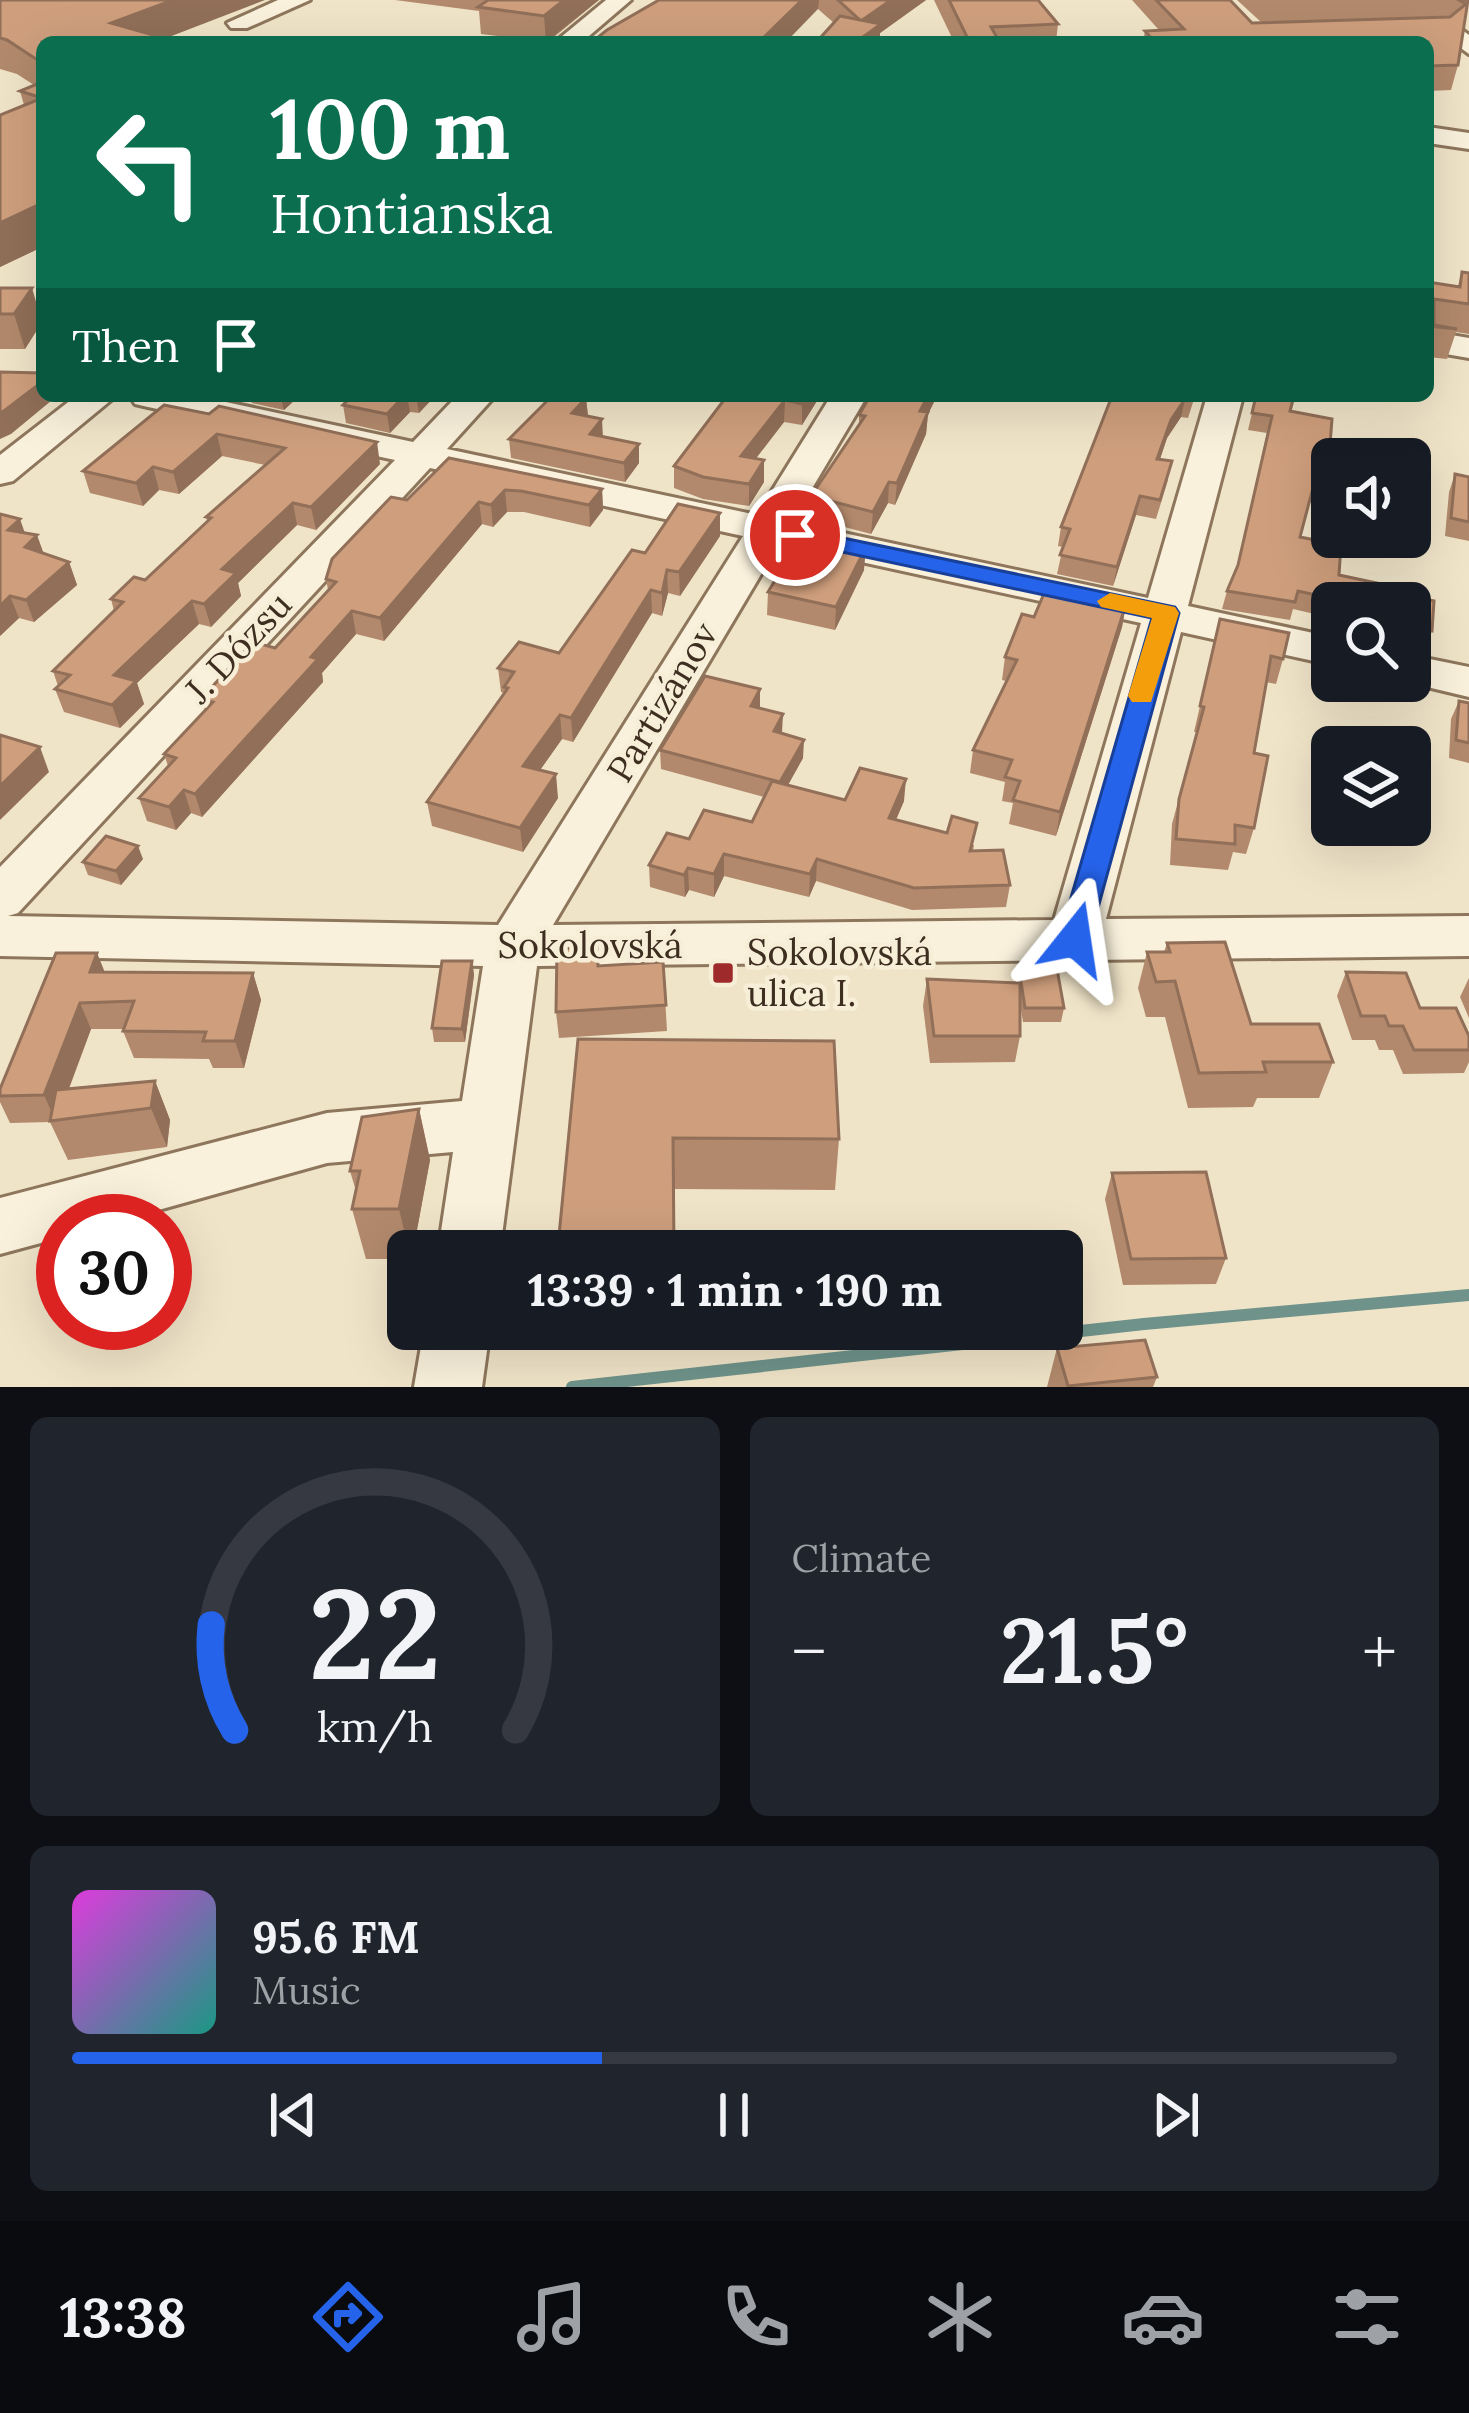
<!DOCTYPE html>
<html lang="en">
<head>
<meta charset="utf-8">
<style>
	:root { --surface:#171b24; --page:#20242c; --text:#f1f3f6; --muted:#9ea1a6; --line:#363941; --accent:#2563eb }
	body { margin:0; font-family:Lora,serif; background:var(--page); color:var(--text); height:100vh; display:flex; flex-direction:column; font-size:45px; white-space:nowrap }
	* { box-sizing:border-box; margin:0 }
	p { font-size:39px; color:var(--muted) }
	.icon { flex:none; width:66px; height:66px; fill:none; stroke:currentColor; stroke-width:2; stroke-linecap:round; stroke-linejoin:round }
	.map { position:relative; height:1387px; overflow:hidden }
	.details { display:flex; flex-direction:column; gap:30px; padding:30px; background:#0d0f14; flex:1 }
	.details>* { flex:none }
	.hud { position:absolute; left:36px; top:36px; width:1398px; height:366px; border-radius:18px; box-shadow:0 12px 48px #0002; background:#0b6e4f; color:#fff; overflow:hidden }
	.tools { position:absolute; left:1311px; top:438px; display:grid; gap:24px }
	.tools a { display:grid; place-items:center; width:120px; height:120px; border-radius:18px; background:var(--surface); box-shadow:0 12px 48px #0002; font-size:60px }
	.speed { position:absolute; left:36px; top:1194px; display:flex; gap:24px; font-size:60px; font-weight:700; text-align:center }
	.speed>* { display:grid; place-content:center; width:156px; height:156px; border-radius:50%; background:var(--surface); box-shadow:0 12px 48px #0002; line-height:1 }
	.speed .limit { border:18px solid #d22; background:#fff; color:#111 }
	.pin { position:absolute; display:grid; place-items:center; width:102px; height:102px; color:#fff; margin:-51px; border:6px solid #fff; border-radius:50%; box-shadow:0 3px 12px #0007 }
	.me { position:absolute; width:132px; margin:-66px; rotate:15deg; stroke-linejoin:round; filter:drop-shadow(0 0 9px #0008) }
	.turn { display:flex; align-items:center; gap:42px; height:252px; padding:0 36px; font-size:54px }
	.turn .icon { width:156px; height:156px; stroke-width:2.5 }
	.turn b { display:block; font-size:84px; line-height:102px }
	.then { display:flex; align-items:center; height:114px; padding:0 36px; background:#0003; gap:24px; font-size:45px }
	.big { font-size:90px; font-weight:800; line-height:1.1 }
	.details .widget { flex:1; display:flex; flex-direction:column; justify-content:center; gap:18px; min-width:0; padding:0 42px; border-radius:18px; background:var(--page) }
	.details .dial { align-items:center; gap:0 }
	.dial svg { height:312px; overflow:visible; fill:none; stroke:var(--line); stroke-width:7; stroke-linecap:round; text-anchor:middle }
	.dial text { fill:var(--text); stroke:none }
	.song { display:flex; align-items:center; gap:36px }
	.cover { width:144px; height:144px; border-radius:18px; background:linear-gradient(135deg,hsl(300 70% 55%),hsl(170 70% 35%)) }
	.played { height:12px; border-radius:6px; background:linear-gradient(90deg,var(--accent) 40%,var(--line) 40%) }
	.keys { display:flex; justify-content:space-around; direction:ltr }
	.heat { display:flex; justify-content:space-between; align-items:center; font-size:66px; direction:ltr }
	.details .tiles { flex:1; display:grid; gap:30px; grid-template-columns:1fr 1fr }
	.widget:last-child { grid-column:span 2 }
	.trip { position:absolute; left:387px; top:1230px; width:696px; height:120px; border-radius:18px; background:var(--surface); box-shadow:0 12px 48px #0002; font-weight:800; line-height:120px; text-align:center }
	.menu { display:flex; height:192px; justify-content:space-around; align-items:center; background:#090b0e; color:var(--muted) }
	.menu .icon { width:84px; height:84px }
	.menu .on { color:var(--accent) }
	.menu b { font-size:54px; color:var(--text) }
	.map>svg:first-child { display:block }
	.lines { fill:none; stroke-linecap:round; stroke-linejoin:round }
	.stream { stroke:#6f938a; stroke-width:12 }
	.minor-casing { stroke:#8d765c; stroke-width:6 }
	.minor { fill:#faf1dc; fill-rule:evenodd }
	.wall { fill:#b2896c }
	.shaded-wall { fill:#916f58 }
	.building { fill:#cf9f7d; stroke:#916f58; stroke-width:3 }
	.route { fill:#2563eb; stroke:#184099; stroke-width:3 }
	.slow { fill:#f59e0b }
	.poi-dot { fill:#9e2a2b; stroke:#f7eed8; stroke-width:4.5 }
	.labels { text-anchor:middle; dominant-baseline:central; stroke-width:9; stroke-linejoin:round; paint-order:stroke }
	.street-label { font-size:36px; fill:#3d2e20; stroke:#f7eed8 }
	.poi-label { font-size:36px; fill:#3d2e20; stroke:#f7eed8; text-anchor:start }
</style>
</head>
<body>
<div class="map">
<svg width="1469" height="1387" viewBox="0 0 1469 1387">
	<rect width="100%" height="100%" fill="#f0e4c8"/>
	<g class="lines">
		<polyline class="stream" points="572,1387 1144,1324 1469,1295"/>
		<defs>
			<g id="minor">
				<polygon points="278,0 310,0 247,28 231,28 227,23"/>
				<polygon points="606,0 631,0 582,42 555,42"/>
				<polygon points="1395,0 1421,0 1469,35 1469,54"/>
				<polygon points="1428,127 1469,133 1469,149 1428,143"/>
				<polygon points="1428,331 1469,338 1469,358 1428,351"/>
				<polygon points="76,396 116,396 13,481 0,484 0,455"/>
				<path d="M130,396H198L413,442L457,396H495L447,449L757,515L831,396H867L792,522L1148,598L1207,396H1243L1188,606L1332,637V665L1181,632L1106,919L1469,916V956L537,966L500,1251H438L453,1152L327,1163L119,1221H63V1237L0,1254V1198L327,1113L462,1101L483,966L0,956V867L395,460L148,407L135,404ZM430,468L743,536L498,925L8,916L18,913ZM779,544L1141,623L1054,920L553,925Z"/>
				<polygon points="1410,655 1469,667 1469,697 1402,681 1410,681"/>
				<polygon points="424,1329 490,1329 482,1387 414,1387"/>
			</g>
		</defs>
		<use href="#minor" class="minor-casing"/>
		<use href="#minor" class="minor"/>
	</g>
	<g class="wall">
		<polygon points="0,0 42,42 42,247 0,267 0,115 24,105 20,91 34,85 17,74 0,69"/>
		<polygon points="395,0 599,0 548,42 481,34 479,11"/>
		<polygon points="659,0 926,0 880,33 880,42 821,42 821,37 834,23 818,9"/>
		<polygon points="934,0 1038,0 1058,24 1056,42 954,42"/>
		<polygon points="1132,0 1230,0 1252,23 1261,22 1237,0 1468,0 1458,65 1451,90 1428,91 1428,42 1143,42 1145,31 1159,30"/>
		<polygon points="1462,272 1469,273 1469,334 1456,332 1447,359 1428,357 1428,282 1458,286"/>
		<polygon points="0,288 42,322 25,349 0,349"/>
		<polygon points="250,396 299,396 284,410 252,403"/>
		<polygon points="352,396 435,396 419,413 410,412 390,433 346,423 343,405"/>
		<polygon points="727,396 820,396 802,425 784,422 755,459 764,482 749,506 703,499 674,488 674,466"/>
		<polygon points="870,396 937,396 928,414 926,434 895,505 888,503 871,534 810,518 811,496 859,425 859,415"/>
		<polygon points="1112,396 1195,396 1188,418 1181,417 1167,438 1160,459 1168,480 1156,519 1136,515 1113,586 1057,574 1063,547 1058,546 1061,527"/>
		<polygon points="1256,396 1290,411 1328,471 1317,504 1309,502 1300,537 1339,575 1405,595 1432,631 1426,649 1410,646 1410,603 1332,603 1332,618 1293,609 1290,620 1222,609 1227,591 1237,567 1267,433 1248,430"/>
		<polygon points="586,398 588,416 603,437 639,444 639,463 625,482 511,458 509,439"/>
		<polygon points="164,405 380,464 316,530 297,525 238,583 241,596 211,627 199,624 137,683 144,704 120,728 64,712 55,689 58,686 53,671 114,611 111,599 145,580 207,521 206,517 265,465 222,456 179,494 159,490 143,506 90,493 83,471"/>
		<polygon points="449,458 602,489 603,510 590,527 524,512 507,512 493,527 482,524 384,641 356,634 322,673 323,682 202,817 191,813 176,830 147,821 139,798 168,766 164,754 205,712 201,699 275,648 328,590 326,579"/>
		<polygon points="1455,474 1469,477 1469,541 1445,536 1449,492"/>
		<polygon points="25,533 44,553 69,562 77,585 34,622 19,618 0,636"/>
		<polygon points="720,536 680,596 668,593 662,616 652,613 573,742 562,739 540,770 558,798 523,852 432,826 427,802 504,693 501,692 498,668 559,653 645,553"/>
		<polygon points="864,570 835,630 767,615 768,592"/>
		<polygon points="1126,604 1122,627 1056,836 1009,824 1013,803 1002,801 1005,782 970,773 973,750 1006,681 1002,680 1005,657 1034,617"/>
		<polygon points="1220,619 1283,659 1276,684 1266,682 1254,753 1254,828 1246,854 1233,852 1228,870 1170,865 1172,824 1197,732 1194,732"/>
		<polygon points="1459,701 1469,703 1469,763 1449,758 1451,719"/>
		<polygon points="760,708 803,758 788,785 845,800 904,801 896,820 974,845 973,851 1010,885 1006,907 912,910 816,881 809,897 724,876 714,897 689,890 685,897 650,887 649,865 689,839 752,822 764,797 661,769 660,750"/>
		<polygon points="143,859 121,885 88,875 83,862"/>
		<polygon points="1167,943 1251,1024 1333,1062 1319,1098 1257,1098 1253,1107 1188,1108 1165,1017 1146,1017 1138,988 1147,952 1164,952"/>
		<polygon points="597,947 599,966 663,962 667,1031 559,1038 556,1012"/>
		<polygon points="97,953 104,972 253,973 261,1000 244,1068 213,1068 209,1059 134,1058 123,1031 124,1029 91,1029 69,1089 155,1081 170,1120 167,1147 68,1160 50,1122 10,1123 0,1102 0,1089"/>
		<polygon points="472,961 474,975 465,1042 434,1042 432,1028"/>
		<polygon points="1019,969 1064,1008 1061,1022 1023,1022 1020,1003 1020,1036 1015,1062 930,1063 923,1006 927,979 1017,982"/>
		<polygon points="1346,972 1420,1008 1469,1036 1469,1062 1464,1073 1403,1074 1393,1050 1379,1050 1375,1040 1352,1040 1337,996"/>
		<polygon points="1469,978 1469,1018 1460,997"/>
		<polygon points="578,1039 839,1139 835,1190 675,1189 675,1251 559,1251"/>
		<polygon points="419,1109 430,1160 413,1251 408,1251 408,1259 366,1259 352,1209 356,1191 350,1171"/>
		<polygon points="1112,1173 1226,1258 1216,1284 1123,1285 1105,1199"/>
		<polygon points="1057,1348 1157,1377 1153,1387 1047,1387"/>
	</g>
	<g class="shaded-wall">
		<polygon points="173,0 265,0 156,42 111,23"/>
		<polygon points="564,0 599,0 546,42 544,16"/>
		<polygon points="802,0 819,0 818,9 786,42 759,42"/>
		<polygon points="891,0 926,0 880,33 880,42 856,42 861,21"/>
		<polygon points="42,203 42,247 0,267 0,223"/>
		<polygon points="32,288 42,322 25,349 14,314"/>
		<polygon points="42,382 42,396 57,396 11,434 0,439 0,414"/>
		<polygon points="283,396 299,396 284,410 281,398"/>
		<polygon points="404,396 407,396 410,412 390,433 387,414"/>
		<polygon points="416,396 435,396 419,413"/>
		<polygon points="807,396 820,396 802,425 802,404"/>
		<polygon points="928,396 937,396 928,414 926,434 895,505 897,483 920,411"/>
		<polygon points="586,398 588,417 572,413"/>
		<polygon points="1185,399 1181,417 1167,438 1154,477 1157,459 1171,420"/>
		<polygon points="785,400 784,422 741,478 741,456"/>
		<polygon points="602,419 603,438 590,434"/>
		<polygon points="217,434 222,456 179,494 173,472"/>
		<polygon points="377,442 380,464 316,530 311,507"/>
		<polygon points="639,444 639,463 625,482 624,463"/>
		<polygon points="764,460 764,482 749,506 749,484"/>
		<polygon points="153,467 159,490 143,506 136,483"/>
		<polygon points="889,482 888,503 871,534 873,512"/>
		<polygon points="602,489 603,510 590,527 589,505"/>
		<polygon points="505,490 507,512 493,527 491,505"/>
		<polygon points="1140,496 1136,515 1113,586 1117,567"/>
		<polygon points="479,502 482,524 384,641 380,618"/>
		<polygon points="293,503 297,525 238,583 241,596 211,627 204,604 222,569"/>
		<polygon points="720,513 720,536 680,596 679,572"/>
		<polygon points="20,519 28,542 8,530"/>
		<polygon points="37,535 45,557 25,547"/>
		<polygon points="866,547 864,570 835,630 836,607"/>
		<polygon points="69,562 77,585 34,622 26,600"/>
		<polygon points="667,570 668,593 662,616 662,593"/>
		<polygon points="651,590 652,613 573,742 571,718"/>
		<polygon points="10,596 19,618 0,636 0,606"/>
		<polygon points="192,601 199,624 137,683 144,704 120,728 112,705 114,675"/>
		<polygon points="1126,604 1122,627 1056,836 1060,812"/>
		<polygon points="352,611 356,634 322,673 323,682 202,817 195,794"/>
		<polygon points="760,689 760,708 751,706"/>
		<polygon points="783,714 782,733 774,731"/>
		<polygon points="560,715 562,739 526,790 523,766"/>
		<polygon points="804,740 803,758 779,801 780,782"/>
		<polygon points="40,747 49,772 0,820 0,786"/>
		<polygon points="556,774 558,798 523,852 520,828"/>
		<polygon points="906,779 904,801 887,840 889,818"/>
		<polygon points="184,790 191,813 176,830 169,807"/>
		<polygon points="138,846 143,859 121,885 116,871"/>
		<polygon points="724,854 724,876 714,897 714,874"/>
		<polygon points="817,859 816,881 809,897 810,874"/>
		<polygon points="688,868 689,890 685,897 684,875"/>
		<polygon points="97,953 108,980 90,972"/>
		<polygon points="472,961 474,975 465,1042 462,1029"/>
		<polygon points="253,973 261,1000 244,1068 235,1041"/>
		<polygon points="80,1003 91,1029 56,1122 44,1095"/>
		<polygon points="155,1081 170,1120 167,1147 151,1108"/>
		<polygon points="419,1109 430,1160 413,1251 409,1251 399,1209"/>
		<polygon points="673,1138 675,1189 675,1251 674,1251"/>
	</g>
	<g class="building">
		<polygon points="0,0 173,0 111,23 178,42 42,42 42,63 7,40 0,38"/>
		<polygon points="488,0 564,0 544,16 478,7"/>
		<polygon points="659,0 802,0 759,42 592,42 607,30"/>
		<polygon points="838,0 891,0 861,21"/>
		<polygon points="949,0 1038,0 1058,24 991,27 999,41 969,41"/>
		<polygon points="1156,0 1230,0 1252,23 1450,17 1466,4 1459,0 1468,0 1458,65 1428,66 1428,42 1155,42 1145,31 1184,29"/>
		<polygon points="840,16 881,24 856,42 821,37"/>
		<polygon points="42,82 42,98 20,91"/>
		<polygon points="42,98 42,203 0,223 0,115"/>
		<polygon points="1462,272 1469,273 1469,304 1434,299 1434,325 1457,329 1428,326 1428,282 1460,287"/>
		<polygon points="0,288 32,288 14,314 0,314"/>
		<polygon points="0,372 42,373 42,382 0,414"/>
		<polygon points="352,396 404,396 387,414 343,405"/>
		<polygon points="552,396 574,396 586,398 572,413 602,419 590,434 639,444 624,463 509,439"/>
		<polygon points="727,396 807,396 802,404 785,400 741,456 764,460 749,484 703,477 674,466"/>
		<polygon points="870,396 928,396 920,411 928,412 897,483 889,482 873,512 811,496 865,416 859,415"/>
		<polygon points="1112,396 1193,396 1192,400 1185,399 1171,420 1157,459 1172,461 1160,500 1140,496 1117,567 1060,555 1070,529 1061,527"/>
		<polygon points="1256,396 1294,396 1290,411 1332,419 1328,471 1322,486 1314,484 1300,537 1341,545 1339,575 1405,589 1405,595 1434,601 1432,631 1410,626 1410,603 1352,603 1298,591 1295,602 1227,591 1238,565 1272,416 1252,413"/>
		<polygon points="164,405 209,414 219,406 377,442 311,507 293,503 222,569 236,573 204,604 192,601 114,675 136,681 112,705 55,689 70,675 53,671 123,602 111,599 134,577 145,580 211,518 206,517 285,448 217,434 173,472 153,467 136,483 83,471"/>
		<polygon points="449,458 602,489 589,505 521,491 505,490 491,505 479,502 380,618 352,611 311,657 318,659 195,794 184,790 169,807 139,798 176,758 164,754 213,702 201,699 253,642 275,648 336,582 326,579 332,559 391,497 407,500"/>
		<polygon points="1455,474 1469,477 1469,522 1451,518"/>
		<polygon points="678,504 720,513 679,572 667,570 662,593 651,590 571,718 560,715 523,766 556,774 520,828 427,802 508,688 504,687 514,672 498,668 519,642 559,653 632,550 645,553"/>
		<polygon points="0,514 20,519 8,530 37,535 25,547 69,562 26,600 10,596 0,606"/>
		<polygon points="805,531 866,547 836,607 768,592"/>
		<polygon points="1048,584 1126,604 1060,812 1013,800 1020,781 1005,777 1012,760 973,750 1017,660 1005,657 1022,614 1034,617"/>
		<polygon points="1220,619 1289,633 1283,659 1271,656 1254,753 1268,756 1254,828 1235,825 1235,844 1176,839 1179,799 1204,707 1200,706"/>
		<polygon points="705,676 760,689 751,706 783,714 774,731 804,740 780,782 660,750"/>
		<polygon points="1459,701 1469,703 1469,743 1456,740"/>
		<polygon points="0,735 40,747 0,786"/>
		<polygon points="860,768 906,779 889,818 947,833 952,816 977,823 970,851 1003,850 1010,885 914,888 817,859 810,874 724,854 714,874 688,868 684,875 649,865 667,833 689,839 704,810 752,822 772,781 845,800"/>
		<polygon points="106,836 138,846 116,871 83,862"/>
		<polygon points="1225,942 1251,1024 1319,1024 1333,1062 1263,1062 1266,1072 1199,1073 1175,981 1156,982 1147,952 1170,952 1167,943"/>
		<polygon points="597,947 598,966 663,962 666,1005 556,1012 557,949"/>
		<polygon points="56,953 97,953 90,972 253,973 235,1041 203,1041 206,1032 123,1031 134,1001 80,1003 44,1095 0,1096 0,1089"/>
		<polygon points="442,961 472,961 462,1029 432,1028"/>
		<polygon points="1019,969 1057,969 1064,1008 1025,1008"/>
		<polygon points="1346,972 1406,973 1420,1008 1456,1008 1469,1036 1469,1050 1414,1050 1403,1026 1389,1026 1385,1016 1361,1016"/>
		<polygon points="927,979 1020,983 1020,1036 934,1036"/>
		<polygon points="578,1039 834,1041 839,1139 673,1138 674,1251 558,1246"/>
		<polygon points="155,1081 151,1108 50,1121 56,1090"/>
		<polygon points="419,1109 399,1209 352,1209 360,1171 350,1171 362,1117"/>
		<polygon points="1206,1172 1226,1258 1131,1259 1112,1173"/>
		<polygon points="1145,1340 1157,1377 1068,1386 1057,1348"/>
	</g>
	<polygon class="route" points="795,528 1175,607 1179,613 1087,948 1075,952 1064,948 1059,939 1152,618 786,540 786,530"/>
	<polygon class="slow" points="1110,593 1175,607 1179,613 1151,702 1132,702 1128,696 1152,618 1101,607 1097,601"/>
	<rect class="poi-dot" x="711" y="961" width="24" height="24" rx="6"/>
	<g class="labels">
		<g class="street-label">
			<text transform="translate(238 647) rotate(-47)">J. Dózsu</text>
			<text transform="translate(662 702) rotate(-59)">Partizánov</text>
			<text x="590" y="945">Sokolovská</text>
		</g>
		<g class="poi-label">
			<text x="747" y="952">Sokolovská<tspan x="747" dy="41">ulica I.</tspan></text>
		</g>
	</g>
</svg>
<div class="tools">
<a><svg class="icon" aria-label="sound" viewBox="0 0 24 24"><path d="M4 9h4l5-4v14l-5-4H4zM17 9q2 3 0 6"/></svg></a>
<a><svg class="icon" aria-label="search" viewBox="0 0 24 24"><circle cx="10" cy="10" r="6"/><path d="M15 15l6 6"/></svg></a>
<a><svg class="icon" aria-label="layers" viewBox="0 0 24 24"><path d="M12 4l9 5-9 5-9-5zM3 14l9 5 9-5"/></svg></a>
</div>
<div class="speed"><div class="limit">30</div></div>
<div class="pin" style="left:795px;top:535px;background:#d93025"><svg class="icon" aria-label="arrive" viewBox="0 0 24 24"><path d="M6 21V4h12l-3 4 3 4H6"/></svg></div>
<svg class="me" style="left:1075px;top:939px" viewBox="-20 -20 40 40"><path d="M0-17L14 15 0 8-14 15z" fill="#2563eb" stroke="#fff" stroke-width="4"/></svg>
<div class="trip">13:39 · 1 min · 190 m</div>
<div class="hud">
<div class="turn"><svg class="icon" aria-label="left" viewBox="0 0 24 24"><path d="M17 20v-9H6M10 6l-5 5 5 5"/></svg><div><b>100 m</b>Hontianska</div></div>
<div class="then">Then<svg class="icon" aria-label="arrive" viewBox="0 0 24 24"><path d="M6 21V4h12l-3 4 3 4H6"/></svg></div>
</div>
</div>
<section class="details">
<div class="tiles">
<div class="widget dial"><svg viewBox="0 0 100 80">
<path d="M14 69A42 42 0 1 1 86 69"/>
<path d="M14 69A42 42 0 0 1 8 42" stroke="#2563eb"/>
<text x="50" y="56" font-size="32" font-weight="700">22</text>
<text x="50" y="72" font-size="11">km/h</text>
</svg></div>
<div class="widget"><p>Climate</p>
<div class="heat"><a>−</a><b class="big">21.5°</b><a>+</a></div>
</div>
<div class="widget">
<div class="song"><i class="cover"></i><div><b>95.6 FM</b><p>Music</p></div></div>
<div class="played"></div>
<div class="keys"><svg class="icon" aria-label="previous" viewBox="0 0 24 24"><path d="M18 5L8 12l10 7zM5 5v14"/></svg><svg class="icon" aria-label="pause" viewBox="0 0 24 24"><path d="M8 5v14M16 5v14"/></svg><svg class="icon" aria-label="next" viewBox="0 0 24 24"><path d="M6 5l10 7-10 7zM19 5v14"/></svg></div>
</div>
</div>
</section>
<nav class="menu">
<b>13:38</b>
<svg class="icon on" aria-label="directions" viewBox="0 0 24 24"><path d="M12 3l9 9-9 9-9-9zM9 14v-3h6M13 9l2 2-2 2"/></svg>
<svg class="icon" aria-label="music" viewBox="0 0 24 24"><path d="M9 18V5l10-2v13"/><circle cx="6" cy="18" r="3"/><circle cx="16" cy="16" r="3"/></svg>
<svg class="icon" aria-label="phone" viewBox="0 0 24 24"><path d="M5 4h4l2 5-3 2q2 4 5 5l2-3 5 2v4C11 20 4 13 5 4z"/></svg>
<svg class="icon" aria-label="climate" viewBox="0 0 24 24"><path d="M12 3v18M4 7l16 10M4 17L20 7"/></svg>
<svg class="icon" aria-label="car" viewBox="0 0 24 24"><path d="M5 17H2v-5l4-1 3-4h7l3 4 3 1v5h-3M9 17h6M6 11h13"/><circle cx="7" cy="17" r="2"/><circle cx="17" cy="17" r="2"/></svg>
<svg class="icon" aria-label="filters" viewBox="0 0 24 24"><path d="M4 7h16M4 17h16"/><circle cx="9" cy="7" r="2"/><circle cx="15" cy="17" r="2"/></svg>
</nav>
</body>
</html>
